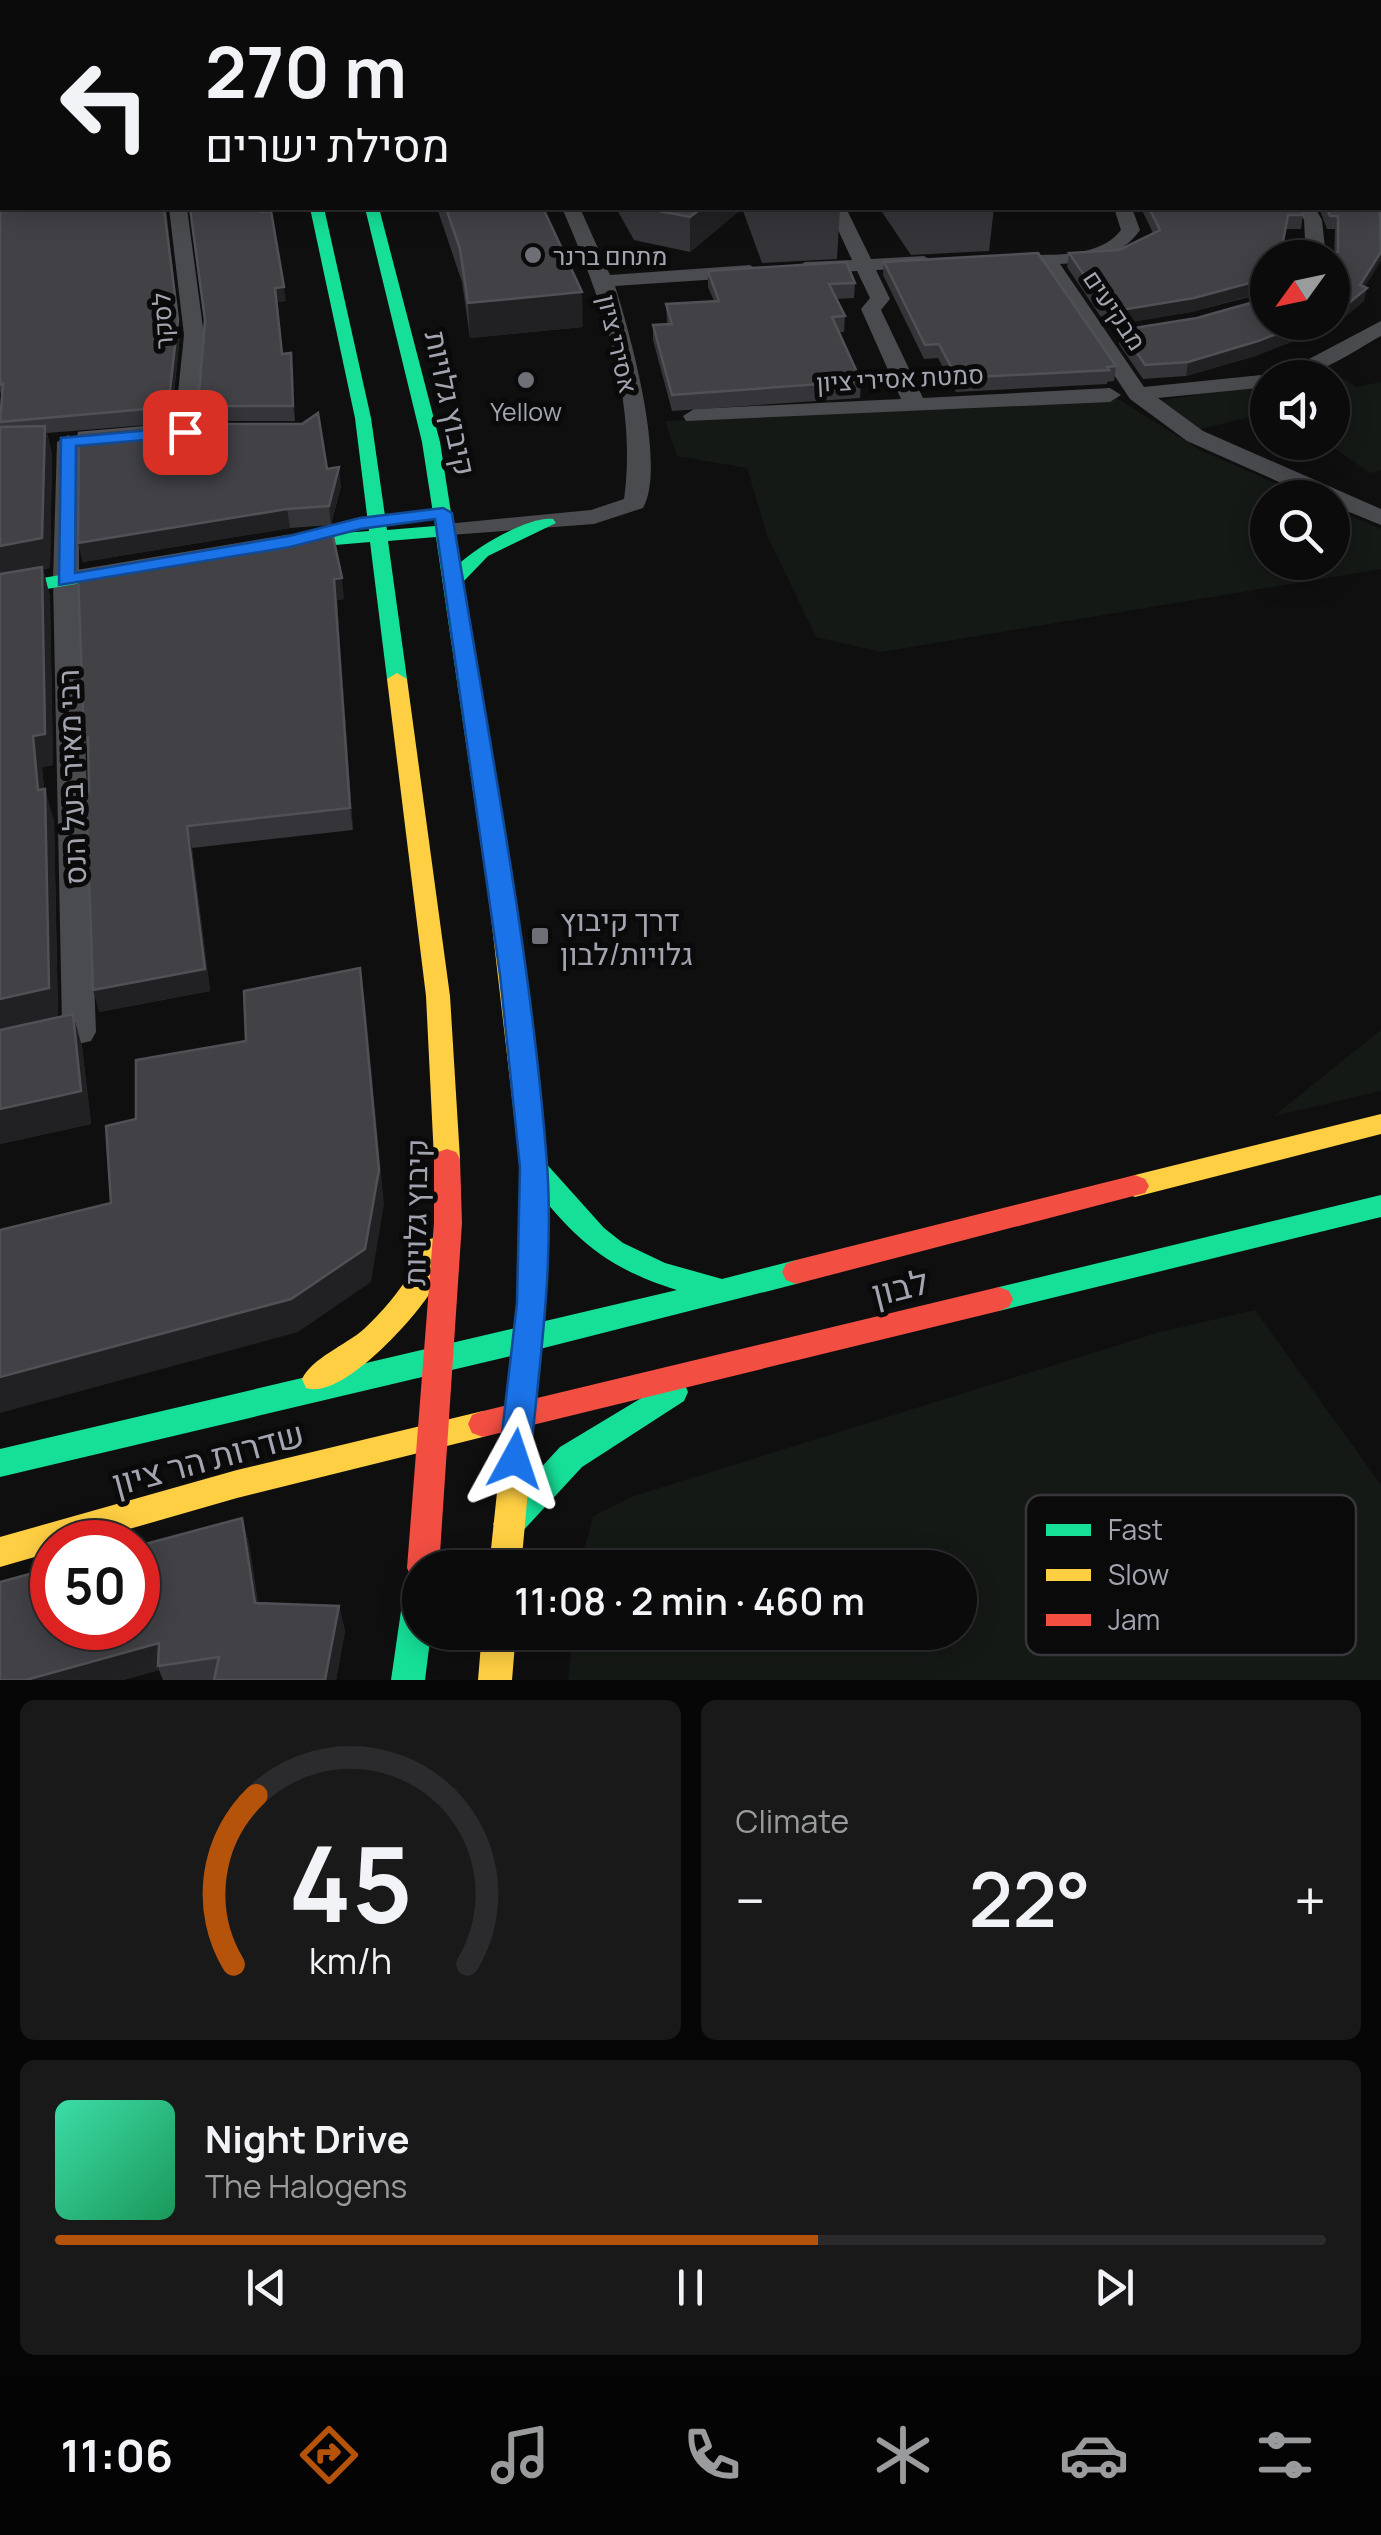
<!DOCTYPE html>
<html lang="en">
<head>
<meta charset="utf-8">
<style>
	:root { --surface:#0b0b0c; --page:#19191a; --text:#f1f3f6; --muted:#9a9b9d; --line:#2b2b2d; --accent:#b45309 }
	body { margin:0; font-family:Manrope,Heebo,sans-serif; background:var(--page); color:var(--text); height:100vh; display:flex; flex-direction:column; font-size:38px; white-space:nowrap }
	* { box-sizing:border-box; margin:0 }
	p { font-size:32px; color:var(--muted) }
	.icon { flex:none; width:55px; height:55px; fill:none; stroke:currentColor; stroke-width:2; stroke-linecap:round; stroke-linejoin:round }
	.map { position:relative; height:1680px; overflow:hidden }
	.panel { display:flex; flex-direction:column; gap:20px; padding:20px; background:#060607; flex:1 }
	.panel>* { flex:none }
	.guide { position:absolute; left:0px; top:0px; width:1382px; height:210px; box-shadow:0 5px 25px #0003,0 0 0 2px var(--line); background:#0b0b0c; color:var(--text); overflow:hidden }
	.needle { width:65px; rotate:237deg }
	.tools { position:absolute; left:1250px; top:240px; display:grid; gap:20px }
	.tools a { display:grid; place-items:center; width:100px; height:100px; border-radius:50%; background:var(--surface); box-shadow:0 5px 25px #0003,0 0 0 2px var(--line); font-size:50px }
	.speed { position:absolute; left:30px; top:1520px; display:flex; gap:20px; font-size:50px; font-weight:700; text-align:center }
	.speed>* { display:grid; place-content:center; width:130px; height:130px; border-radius:50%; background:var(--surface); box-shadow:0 5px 25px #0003,0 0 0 2px var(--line); line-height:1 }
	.speed .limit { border:15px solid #d22; background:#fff; color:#111 }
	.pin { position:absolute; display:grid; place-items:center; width:85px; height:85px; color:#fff; margin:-42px; border-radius:20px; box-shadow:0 5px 15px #0006 }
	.me { position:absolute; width:110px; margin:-55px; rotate:5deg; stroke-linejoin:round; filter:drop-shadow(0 0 8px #0008) }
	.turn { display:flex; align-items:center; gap:35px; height:210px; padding:0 40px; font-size:45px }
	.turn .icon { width:130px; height:130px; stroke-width:2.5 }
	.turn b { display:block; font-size:70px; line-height:85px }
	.big { font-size:75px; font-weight:600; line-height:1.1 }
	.panel .card { flex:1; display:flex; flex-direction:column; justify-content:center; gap:15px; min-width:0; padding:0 35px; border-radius:15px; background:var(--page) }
	.panel .dial { align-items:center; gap:0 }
	.dial svg { height:260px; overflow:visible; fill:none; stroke:var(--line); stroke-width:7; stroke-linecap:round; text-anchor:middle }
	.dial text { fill:var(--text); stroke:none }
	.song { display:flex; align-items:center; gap:30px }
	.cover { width:120px; height:120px; border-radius:15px; background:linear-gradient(135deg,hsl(160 70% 55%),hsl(150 70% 35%)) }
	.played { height:10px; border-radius:5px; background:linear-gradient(90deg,var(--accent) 60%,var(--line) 60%) }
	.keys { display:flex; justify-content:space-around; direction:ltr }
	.heat { display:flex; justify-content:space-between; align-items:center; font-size:55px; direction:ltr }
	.panel .tiles { flex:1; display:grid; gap:20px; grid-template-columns:1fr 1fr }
	.card:last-child { grid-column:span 2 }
	.trip { position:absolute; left:402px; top:1550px; width:575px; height:100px; border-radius:50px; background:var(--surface); box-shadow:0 5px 25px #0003,0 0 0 2px var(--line); font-weight:600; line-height:100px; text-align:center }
	.tabs { display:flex; height:160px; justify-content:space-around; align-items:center; background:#040405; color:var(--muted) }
	.tabs .icon { width:70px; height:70px }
	.tabs .active { color:var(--accent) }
	.tabs b { font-size:45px; color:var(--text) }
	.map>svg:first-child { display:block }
	.green { fill:#151916 }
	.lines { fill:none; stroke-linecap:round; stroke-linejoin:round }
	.street { fill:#4a4b4e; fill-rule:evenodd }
	.fast { fill:#16e098; fill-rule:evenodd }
	.slow { fill:#ffcf43; fill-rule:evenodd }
	.jam { fill:#f24e42; fill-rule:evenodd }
	.wall { fill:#353539 }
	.shaded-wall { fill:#212123 }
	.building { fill:#414146; stroke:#505156; stroke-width:2.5 }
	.route { fill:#1a73e8; stroke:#114b97; stroke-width:2.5 }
	.poi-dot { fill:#6f7077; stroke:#0a0a0b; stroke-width:4 }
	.labels { text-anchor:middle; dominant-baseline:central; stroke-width:10; stroke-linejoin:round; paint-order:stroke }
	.far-poi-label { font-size:25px; fill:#a2a4af; stroke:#0a0a0b; text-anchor:start }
	.far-street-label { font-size:25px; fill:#a2a4af; stroke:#0a0a0b }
	.street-label { font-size:30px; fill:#a2a4af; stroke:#0a0a0b }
	.poi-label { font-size:30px; fill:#a2a4af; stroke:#0a0a0b; text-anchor:start }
	.near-street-label { font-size:35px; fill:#a2a4af; stroke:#0a0a0b }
	.key { fill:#0a0a0b; stroke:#38383c; stroke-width:2.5 }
	.key-label { font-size:28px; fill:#a2a4af }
</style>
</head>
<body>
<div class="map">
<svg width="1381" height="1680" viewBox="0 0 1381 1680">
	<rect width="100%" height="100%" fill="#0f0f10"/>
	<g class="green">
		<polygon points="1336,374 1356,387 1381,382 1381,470 1370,473 1327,443 1332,442 1332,378 1320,377"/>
		<polygon points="1249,386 1257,391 1267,389 1267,413 1196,430 1159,401"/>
		<polygon points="1118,399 1202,451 1308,497 1268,498 1268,562 1332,562 1333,508 1381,529 1381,569 881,652 816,637 767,535 747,468 677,456 665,421"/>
		<polygon points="1381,1030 1381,1091 1274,1116"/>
		<polygon points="1255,1310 1381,1485 1381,1680 568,1680 573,1633 960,1632 960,1568 580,1567 593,1516 634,1496 1160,1332"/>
	</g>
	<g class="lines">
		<g class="street">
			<rect x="690" y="0" width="14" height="2"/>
			<polygon points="1274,0 1292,0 1293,2 1275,2"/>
			<rect x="1380" y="80" width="1" height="11"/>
			<rect x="0" y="121" width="2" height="10"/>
			<polygon points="169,208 187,208 204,335 196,432 185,439 174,432 184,335"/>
			<path d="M562,208H580L610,275L750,265L760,271L750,277L615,286C630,333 667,465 643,508L594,524L437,536L434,531L446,524L591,510L624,499C638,399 601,298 562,208Z"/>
			<polygon points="828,208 846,208 871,259 924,256 934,262 924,268 876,270 890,299 881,310 923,398 1110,388 1121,395 1110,402 686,421 683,416 694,409 901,399 861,309 870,298 857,271 805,274 795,268 805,262 852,260"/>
			<path d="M1114,208H1132L1140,230C1121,257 1092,262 1060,264L1144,387L1271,374L1309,359L1381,321V336C1338,360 1319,378 1268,378V387L1158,398L1203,431L1381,509V525L1332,505V498H1315L1187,441L1130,399L1041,265L1000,266L990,260L1000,254C1036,254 1097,262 1121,230Z"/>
			<polygon points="1297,208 1315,208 1322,220 1326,258 1306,258 1304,220"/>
			<polygon points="68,435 79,442 79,581 96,1032 91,1041 0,1062 0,1038 62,1024 53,581 57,442"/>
		</g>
		<g class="fast">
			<polygon points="221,0 232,0 234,2 222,2"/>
			<polygon points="265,0 275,0 277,2 266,2"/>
			<path d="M310,208H324L371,418L387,530L435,526L422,442L365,208H379L440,442L459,564C476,547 529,516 553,519L556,523L488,556L462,583L514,908L510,914H494L490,908L436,537L388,541L407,679L397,685L387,679L370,542L277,550L268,544L277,538L369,531L355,418Z"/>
			<polygon points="133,563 142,569 140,573 0,597 0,585"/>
			<path d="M533,1157L543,1160L604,1228L623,1243L665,1263L722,1279L796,1260L806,1264L810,1272L806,1280L796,1284L528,1352L0,1477V1449L677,1290C600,1266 573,1236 523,1174L520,1167L523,1160Z"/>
			<polygon points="1381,1195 1381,1217 999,1311 989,1307 985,1299 989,1291 999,1287"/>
			<polygon points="673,1379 684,1383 688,1392 684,1401 582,1467 520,1534 509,1539 498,1534 493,1524 498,1514 560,1447"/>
			<polygon points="420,1575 420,1632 431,1632 425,1680 391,1680 404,1590 408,1579"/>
		</g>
		<g class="slow">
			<polygon points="397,673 407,679 450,996 460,1159 456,1166 447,1169 438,1166 434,1159 426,996 387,679"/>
			<polygon points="502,900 514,908 546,1167 545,1303 521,1568 489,1568 517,1303 520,1167 490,908"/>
			<polygon points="1381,1114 1381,1134 1135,1197 1125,1193 1121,1186 1125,1179 1135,1175"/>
			<path d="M440,1236L450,1239L454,1247C446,1264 438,1281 428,1296C410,1323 341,1400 306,1388L302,1379C312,1358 346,1345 364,1329C392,1303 413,1273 430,1239Z"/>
			<polygon points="483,1411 494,1415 498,1424 494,1433 483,1437 237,1498 84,1542 52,1542 52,1552 0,1567 0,1537 237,1470"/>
			<polygon points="482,1632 516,1632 512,1680 478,1680"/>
		</g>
		<g class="jam">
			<polygon points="447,1149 456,1152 460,1159 462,1223 439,1568 420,1568 420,1582 412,1579 407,1568 434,1223 434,1159 438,1152"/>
			<polygon points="1135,1175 1145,1179 1149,1186 1145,1193 796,1284 786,1280 782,1272 786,1264 796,1260"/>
			<polygon points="999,1287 1009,1291 1013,1299 1009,1307 999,1311 483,1437 472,1433 468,1424 472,1415 483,1411"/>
		</g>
	</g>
	<g class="wall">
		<polygon points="1115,0 1222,0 1229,2 1122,2"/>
		<polygon points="0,130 2,208 166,208 180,335 171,423 47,433 52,454 50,568 43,569 50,597 53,765 42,767 44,789 54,821 58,1017 73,1014 82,1047 91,1124 0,1144 0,409 2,398 0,391"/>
		<polygon points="190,208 286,301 277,302 282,353 291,353 295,421 201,421 198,406 205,320"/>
		<polygon points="437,208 543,208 583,327 470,338 462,282"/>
		<polygon points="616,208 739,208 739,211 690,252 634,240"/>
		<polygon points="742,208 840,208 837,259 762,263"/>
		<polygon points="882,208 994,208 989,251 911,255 882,212"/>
		<polygon points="1141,208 1301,208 1303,215 1301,229 1285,229 1268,258 1268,292 1191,312 1107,326 1067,267 1069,253 1119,250 1153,233"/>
		<polygon points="1319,208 1380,208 1365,287 1364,301 1335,325 1255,356 1186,376 1143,379 1119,344 1122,330 1197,318 1332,322 1335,229 1327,229"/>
		<polygon points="884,262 1116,366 1114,381 1107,382 1107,384 956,392 938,358 924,359 883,275"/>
		<polygon points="708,271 855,283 854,298 836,299 845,316 844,332 838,332 861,381 860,398 672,411 653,340 653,325 667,324 666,304 714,301 708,287"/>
		<polygon points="327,469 341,486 331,525 290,528 83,562 78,543"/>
		<polygon points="78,571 344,599 337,600 353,830 192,848 210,991 99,1012 89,756 84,738"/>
		<polygon points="242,1518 249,1544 258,1603 339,1606 345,1631 336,1680 163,1680 159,1670 123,1680 0,1680"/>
	</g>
	<g class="shaded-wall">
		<polygon points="41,0 82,0 61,2 42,2"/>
		<polygon points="164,208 166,208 180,335 171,423 168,407"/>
		<polygon points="702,208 739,208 739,211 690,252 690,217"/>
		<polygon points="1381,252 1381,261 1361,293 1367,288 1364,301 1335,325 1255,356 1186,376 1188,362 1308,322 1332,322 1332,313 1360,285"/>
		<polygon points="1268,278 1267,291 1191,312 1107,326 1109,312"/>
		<polygon points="284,287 286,301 277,302 275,288"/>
		<polygon points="582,292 583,327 470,338 468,303"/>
		<polygon points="291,353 293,368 295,421 293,406"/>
		<polygon points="45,426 52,454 50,568 43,569 50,597 53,765 42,767 46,809 45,789 54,821 58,1021 0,1035 0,999 38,790 0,577 0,546"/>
		<polygon points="339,467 341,486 331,525 329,506"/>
		<polygon points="287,509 290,528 83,562 78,543"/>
		<polygon points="342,578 344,599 337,600 353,830 350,808 334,579"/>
		<polygon points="187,826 192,848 210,991 99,1012 93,990"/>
		<polygon points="360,968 365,1001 384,1204 371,1282 298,1332 0,1413 0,1377"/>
		<polygon points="73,1014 82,1047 91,1124 0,1144 0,1109"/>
		<polygon points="242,1518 249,1544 261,1628 255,1603"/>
		<polygon points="339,1606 345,1631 336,1680 325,1680"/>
		<polygon points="159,1643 159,1670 123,1680 26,1680"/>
	</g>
	<g class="building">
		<polygon points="479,0 592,0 594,2 480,2"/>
		<rect x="730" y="0" width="110" height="2"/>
		<polygon points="881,0 929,0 927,2 878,2"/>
		<polygon points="1138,0 1222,0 1229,2 1145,2"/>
		<polygon points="0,130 2,130 2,208 164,208 178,320 168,407 0,422 3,384 0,385"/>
		<polygon points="1380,198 1381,252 1360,285 1367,288 1339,311 1332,313 1332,259 1338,251 1338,216 1330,216 1327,208 1380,208"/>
		<polygon points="190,208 261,208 262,212 271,211 284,287 275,288 282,354 291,353 293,406 198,406 205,320"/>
		<polygon points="446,208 543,208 582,292 468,303 460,249"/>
		<polygon points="644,208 702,208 690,217"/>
		<polygon points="1149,208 1301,208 1303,215 1288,215 1280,258 1268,258 1268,278 1194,298 1109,312 1069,253 1119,250 1160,230"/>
		<polygon points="1038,253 1116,366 1107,367 1109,370 957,378 939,344 925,345 884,262"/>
		<polygon points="846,262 855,283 829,284 845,316 832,317 861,381 672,395 653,325 672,324 666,304 719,301 708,271"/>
		<polygon points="1268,298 1268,322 1308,322 1258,341 1188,362 1145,365 1122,330 1197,318"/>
		<polygon points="318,413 327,469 339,467 329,506 287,509 78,543 79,433 182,424 302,424"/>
		<polygon points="45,426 42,538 0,546 0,427"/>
		<polygon points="332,532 342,578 334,579 350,808 187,826 205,969 93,990 86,793 89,792 88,737 84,738 78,571 287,536"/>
		<polygon points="42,567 45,734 33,736 38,790 45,789 49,988 0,999 0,574"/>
		<polygon points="360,968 379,1170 365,1249 291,1299 0,1377 0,1230 111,1203 106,1126 136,1119 136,1060 246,1041 244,991"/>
		<polygon points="73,1014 81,1091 0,1109 0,1030"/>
		<polygon points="242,1518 255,1603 339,1606 325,1680 214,1680 219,1657 158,1666 159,1643 26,1680 0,1680 0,1582 52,1568 52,1628 138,1628 138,1546"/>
	</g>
	<path class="route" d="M185,427L191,428V436L76,446L75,573L289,536L360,518L443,508L452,513C486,727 531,949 547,1164C554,1262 540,1362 530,1459L526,1469L515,1473L504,1469L499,1459L517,1303L520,1167L500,975L435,519L360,529L290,547L59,585L61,438Z"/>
	<g class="poi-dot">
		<circle cx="533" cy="255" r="10"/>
		<circle cx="526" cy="380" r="10"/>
		<rect x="530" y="926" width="20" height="20" rx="5"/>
	</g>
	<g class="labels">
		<g class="far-poi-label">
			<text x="553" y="255">מתחם ברנר</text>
			<text x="526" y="411" text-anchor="middle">Yellow</text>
		</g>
		<g class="far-street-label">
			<text transform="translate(1115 310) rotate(56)">מבקיעים</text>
			<text transform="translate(162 321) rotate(-93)">לסקר</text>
			<text transform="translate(618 344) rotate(77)">אסירי ציון</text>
			<text transform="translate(900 378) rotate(-3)">סמטת אסירי ציון</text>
		</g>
		<g class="street-label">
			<text transform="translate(451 403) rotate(78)">קיבוץ גלויות</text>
			<text transform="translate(71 777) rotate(-92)">רבי מאיר בעל הנס</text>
			<text transform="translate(415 1212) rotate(-89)">קיבוץ גלויות</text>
		</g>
		<g class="poi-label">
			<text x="560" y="919">דרך קיבוץ<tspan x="560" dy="34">גלויות/לבון</tspan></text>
		</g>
		<g class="near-street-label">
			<text transform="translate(900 1287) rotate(-14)">לבון</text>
			<text transform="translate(208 1458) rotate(-15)">שדרות הר ציון</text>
		</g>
	</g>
	<rect x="1026" y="1495" width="330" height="160" rx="15" class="key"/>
	<rect x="1046" y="1524" width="45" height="12" fill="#16e098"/>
	<rect x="1046" y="1569" width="45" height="12" fill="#ffcf43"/>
	<rect x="1046" y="1614" width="45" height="12" fill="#f24e42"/>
	<g class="key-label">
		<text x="1108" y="1540">Fast</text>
		<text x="1108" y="1585">Slow</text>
		<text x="1108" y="1630">Jam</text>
	</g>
</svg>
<div class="tools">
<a><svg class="needle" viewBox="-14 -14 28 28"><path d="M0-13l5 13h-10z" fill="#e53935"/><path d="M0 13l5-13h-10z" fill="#9a9b9d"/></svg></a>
<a><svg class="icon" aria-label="sound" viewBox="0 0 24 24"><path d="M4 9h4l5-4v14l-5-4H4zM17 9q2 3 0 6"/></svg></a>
<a><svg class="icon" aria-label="search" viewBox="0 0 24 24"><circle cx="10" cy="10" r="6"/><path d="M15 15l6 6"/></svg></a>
</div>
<div class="speed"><div class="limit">50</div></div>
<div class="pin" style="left:185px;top:432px;background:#d93025"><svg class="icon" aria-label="arrive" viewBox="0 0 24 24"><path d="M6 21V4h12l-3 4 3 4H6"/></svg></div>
<svg class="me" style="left:515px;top:1459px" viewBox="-20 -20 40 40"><path d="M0-17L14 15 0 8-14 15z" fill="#1a73e8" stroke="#fff" stroke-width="4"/></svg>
<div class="trip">11:08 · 2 min · 460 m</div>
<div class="guide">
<div class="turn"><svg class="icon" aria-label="left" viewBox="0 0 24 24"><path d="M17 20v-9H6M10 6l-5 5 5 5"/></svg><div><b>270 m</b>מסילת ישרים</div></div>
</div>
</div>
<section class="panel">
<div class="tiles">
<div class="card dial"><svg viewBox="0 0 100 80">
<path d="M14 69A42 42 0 1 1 86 69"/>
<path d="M14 69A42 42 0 0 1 21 17" stroke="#b45309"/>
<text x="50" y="56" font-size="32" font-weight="700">45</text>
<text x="50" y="72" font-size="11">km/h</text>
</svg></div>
<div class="card"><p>Climate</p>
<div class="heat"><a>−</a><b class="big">22°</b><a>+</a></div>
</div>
<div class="card">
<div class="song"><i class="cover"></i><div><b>Night Drive</b><p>The Halogens</p></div></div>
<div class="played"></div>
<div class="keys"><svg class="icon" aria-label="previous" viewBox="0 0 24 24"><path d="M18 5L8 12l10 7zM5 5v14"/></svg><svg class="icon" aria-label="pause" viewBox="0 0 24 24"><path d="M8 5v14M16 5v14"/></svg><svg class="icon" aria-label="next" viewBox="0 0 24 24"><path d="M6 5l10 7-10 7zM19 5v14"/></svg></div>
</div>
</div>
</section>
<nav class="tabs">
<b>11:06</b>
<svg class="icon active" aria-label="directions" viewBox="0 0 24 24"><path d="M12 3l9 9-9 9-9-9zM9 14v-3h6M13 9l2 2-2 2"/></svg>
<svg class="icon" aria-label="music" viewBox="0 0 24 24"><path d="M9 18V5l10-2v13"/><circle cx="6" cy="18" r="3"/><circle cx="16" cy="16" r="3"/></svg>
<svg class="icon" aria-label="phone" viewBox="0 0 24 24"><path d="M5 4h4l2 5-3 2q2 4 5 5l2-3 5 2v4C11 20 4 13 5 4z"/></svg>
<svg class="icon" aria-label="climate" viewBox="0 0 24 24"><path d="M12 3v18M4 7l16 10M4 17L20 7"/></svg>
<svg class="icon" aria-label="car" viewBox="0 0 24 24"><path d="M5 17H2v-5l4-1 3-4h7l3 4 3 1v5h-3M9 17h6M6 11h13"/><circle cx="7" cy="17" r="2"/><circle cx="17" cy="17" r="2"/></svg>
<svg class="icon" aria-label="filters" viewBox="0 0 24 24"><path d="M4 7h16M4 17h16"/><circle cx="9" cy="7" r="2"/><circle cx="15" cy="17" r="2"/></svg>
</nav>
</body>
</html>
